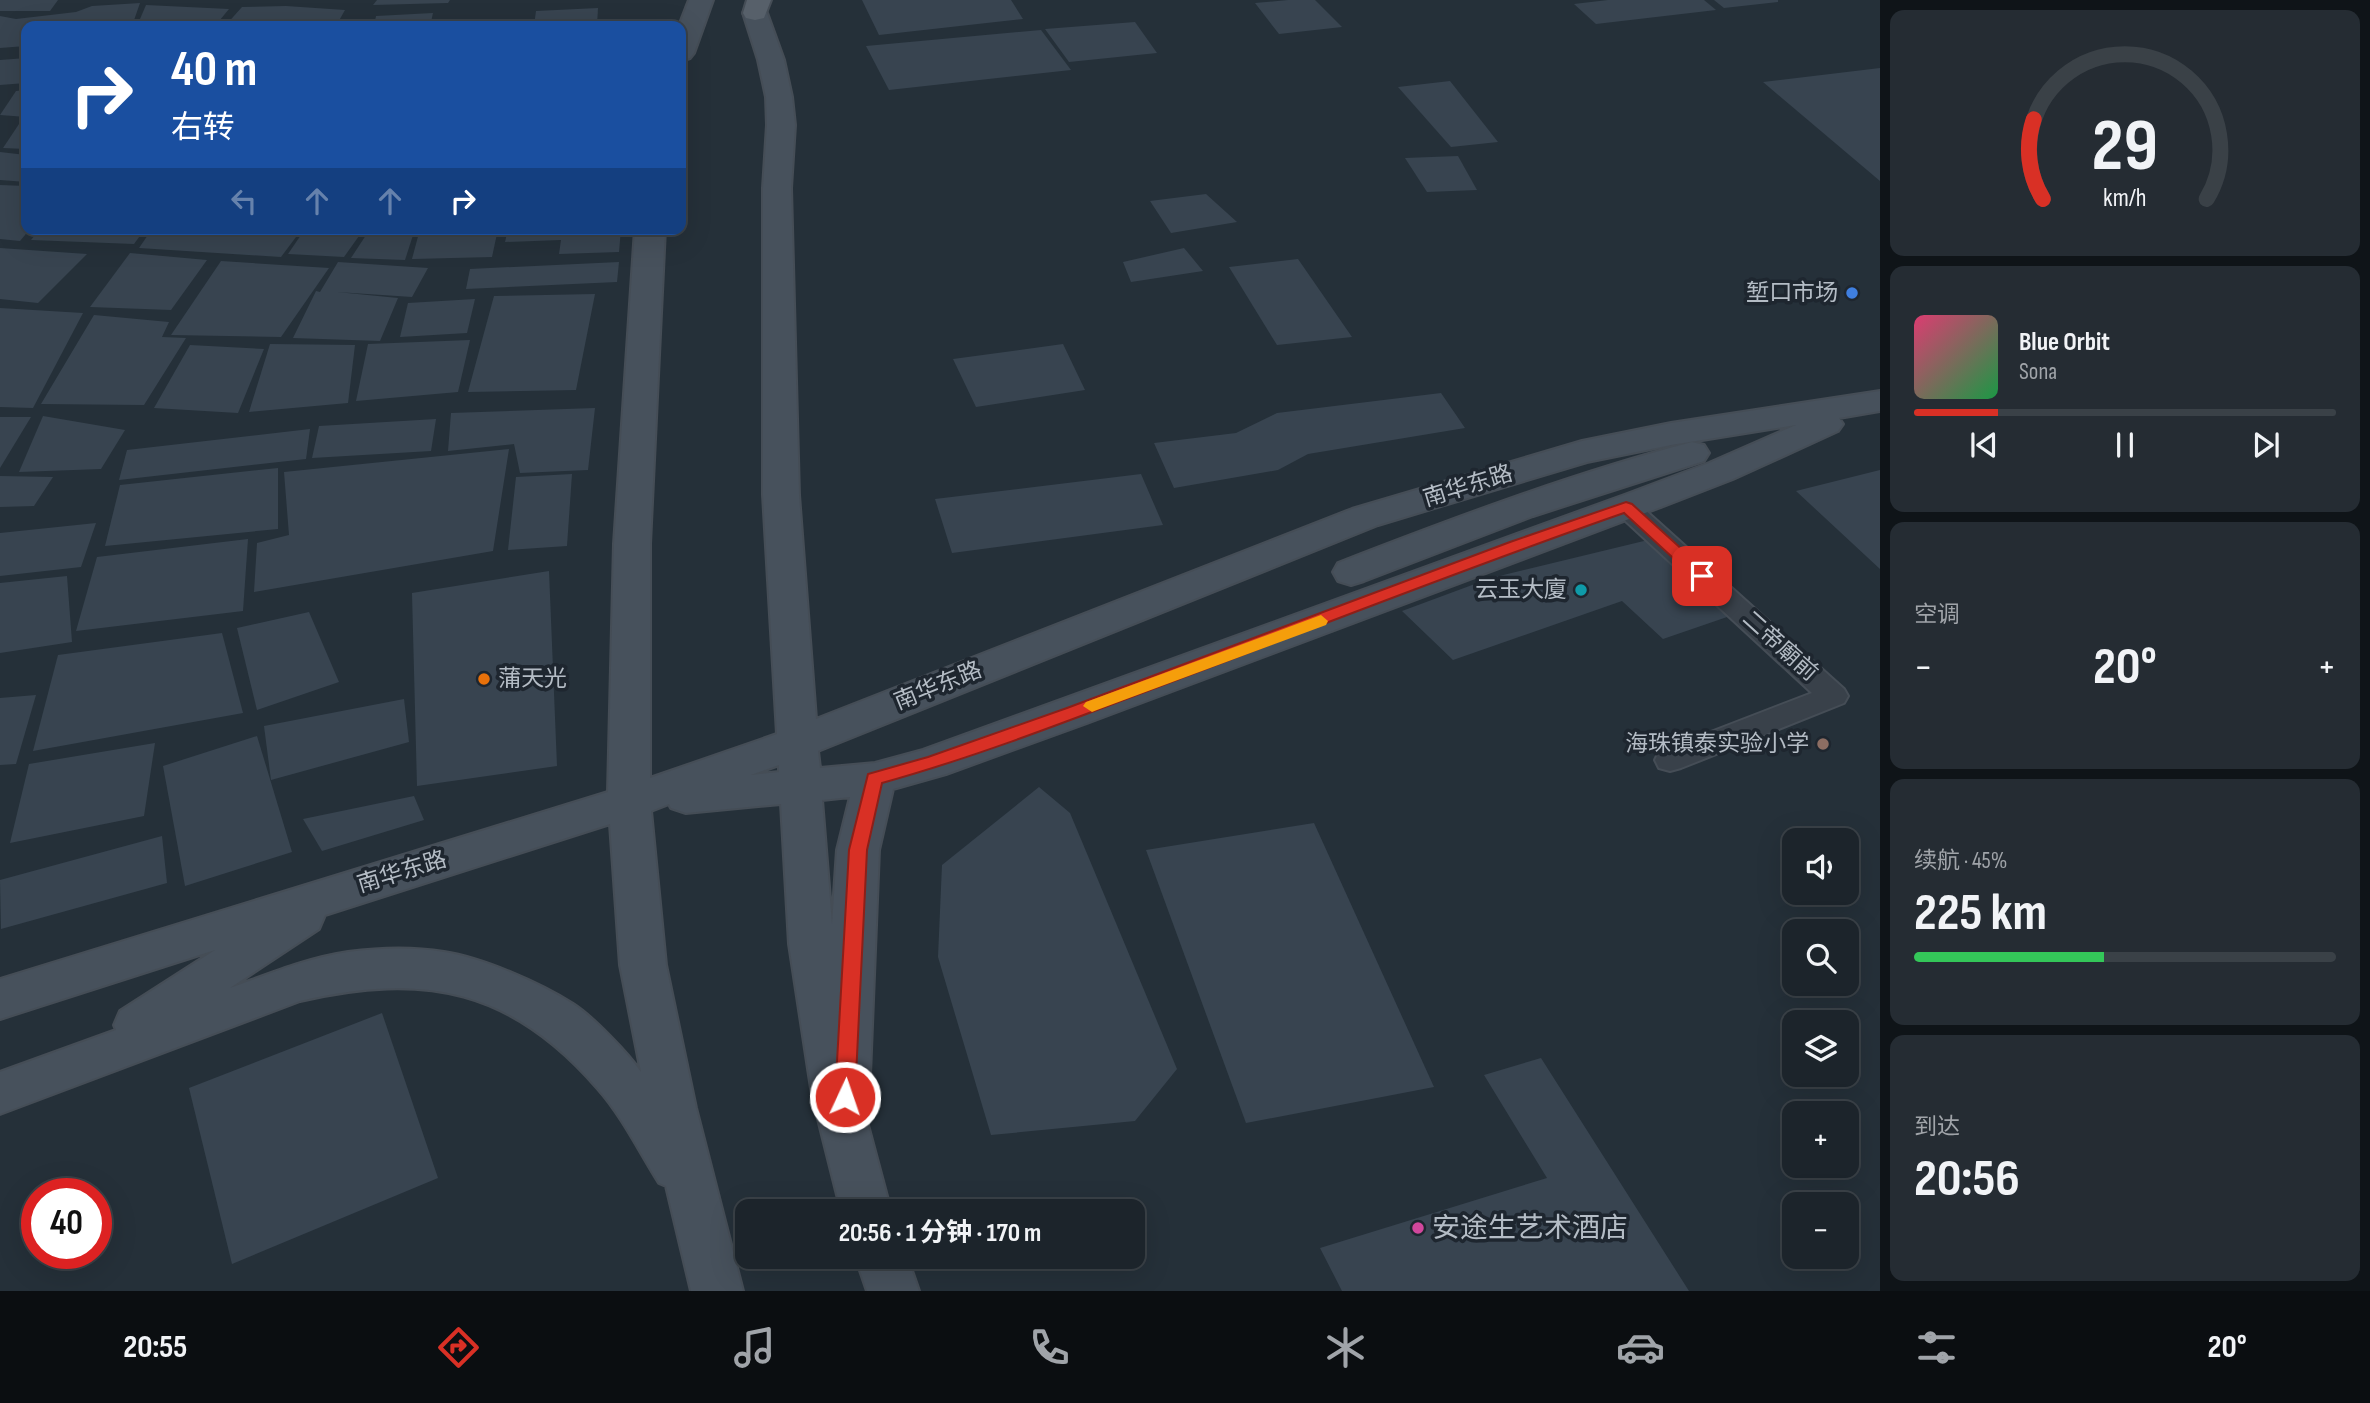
<!DOCTYPE html>
<html lang="zh">
<head>
<meta charset="utf-8">
<style>
	:root { --surface:#1c242b; --page:#252c33; --text:#f1f3f6; --muted:#a0a4a9; --line:#3a4147; --accent:#d93025 }
	body { margin:0; font-family:"Sofia Sans Condensed","Noto Sans SC",sans-serif; background:var(--page); color:var(--text); height:100vh; display:flex; flex-direction:column; font-size:26px; white-space:nowrap }
	* { box-sizing:border-box; margin:0 }
	p { font-size:23px; color:var(--muted) }
	.icon { flex:none; width:38px; height:38px; fill:none; stroke:currentColor; stroke-width:2; stroke-linecap:round; stroke-linejoin:round }
	.map { position:relative; flex:1; overflow:hidden }
	.sheet { display:flex; flex-direction:column; gap:10px; padding:10px; background:#0f1418; width:490px }
	.sheet>* { flex:none }
	.hud { position:absolute; left:21px; top:21px; width:665px; height:214px; border-radius:14px; box-shadow:0 7px 28px #0002,0 0 0 2px var(--line); background:#1a4fa0; color:#fff; overflow:hidden }
	.controls { position:absolute; left:1782px; top:828px; display:grid; gap:14px }
	.controls a { display:grid; place-items:center; width:77px; height:77px; border-radius:14px; background:var(--surface); box-shadow:0 7px 28px #0002,0 0 0 2px var(--line); font-size:35px }
	.speed { position:absolute; left:21px; top:1178px; display:flex; gap:14px; font-size:35px; font-weight:700; text-align:center }
	.speed>* { display:grid; place-content:center; width:91px; height:91px; border-radius:50%; background:var(--surface); box-shadow:0 7px 28px #0002,0 0 0 2px var(--line); line-height:1 }
	.speed .limit { border:10px solid #d22; background:#fff; color:#111 }
	.pin { position:absolute; display:grid; place-items:center; width:60px; height:60px; color:#fff; margin:-30px; border-radius:14px; box-shadow:0 4px 10px #0006 }
	.me { position:absolute; width:77px; margin:-38px; rotate:3deg; stroke-linejoin:round; filter:drop-shadow(0 0 5px #0008) }
	.turn { display:flex; align-items:center; gap:24px; height:147px; padding:0 35px; font-size:32px }
	.turn .icon { width:91px; height:91px; stroke-width:2.5 }
	.turn b { display:block; font-size:49px; line-height:60px }
	.lanes { display:flex; align-items:center; height:66px; padding:0 35px; background:#0003; justify-content:center; gap:35px; direction:ltr }
	.lanes .off { opacity:.35 }
	.big { font-size:52px; font-weight:700; line-height:1.1 }
	.sheet .tile { flex:1; display:flex; flex-direction:column; justify-content:center; gap:10px; min-width:0; padding:0 24px; border-radius:14px; background:var(--page) }
	.sheet .dial { align-items:center; gap:0 }
	.dial svg { height:182px; overflow:visible; fill:none; stroke:var(--line); stroke-width:7; stroke-linecap:round; text-anchor:middle }
	.dial text { fill:var(--text); stroke:none }
	.song { display:flex; align-items:center; gap:21px }
	.cover { width:84px; height:84px; border-radius:10px; background:linear-gradient(135deg,hsl(340 70% 55%),hsl(140 70% 35%)) }
	.played { height:7px; border-radius:4px; background:linear-gradient(90deg,var(--accent) 20%,var(--line) 20%) }
	.keys { display:flex; justify-content:space-around; direction:ltr }
	.heat { display:flex; justify-content:space-between; align-items:center; font-size:38px; direction:ltr }
	.charge { height:10px; border-radius:5px; background:linear-gradient(90deg,#34c759 45%,var(--line) 0) }
	.trip { position:absolute; left:735px; top:1199px; width:410px; height:70px; border-radius:14px; background:var(--surface); box-shadow:0 7px 28px #0002,0 0 0 2px var(--line); font-weight:700; line-height:70px; text-align:center }
	.tab-bar { display:flex; height:112px; justify-content:space-around; align-items:center; background:#0b0e11; color:var(--muted) }
	.tab-bar .icon { width:49px; height:49px }
	.tab-bar .current { color:var(--accent) }
	.tab-bar b { font-size:32px; color:var(--text) }
	main { display:flex; flex:1; min-height:0 }
	.map>svg:first-child { display:block }
	.building { fill:#384450 }
	.lines { fill:none; stroke-linecap:round; stroke-linejoin:round }
	.lane-casing { stroke:#454d56; stroke-width:4 }
	.secondary-casing { stroke:#454d56; stroke-width:4 }
	.primary-casing { stroke:#454d56; stroke-width:4 }
	.lane { fill:#39414a; fill-rule:evenodd }
	.secondary { fill:#47515c; fill-rule:evenodd }
	.primary { fill:#57606a; fill-rule:evenodd }
	.route { fill:#d93025; stroke:#8d1f18; stroke-width:2 }
	.slow { fill:#f59e0b }
	.shop-dot { fill:#3f7fe0; stroke:#1e262f; stroke-width:2.5 }
	.culture-dot { fill:#0f9aa8; stroke:#1e262f; stroke-width:2.5 }
	.food-dot { fill:#e8710a; stroke:#1e262f; stroke-width:2.5 }
	.education-dot { fill:#8d6e63; stroke:#1e262f; stroke-width:2.5 }
	.hotel-dot { fill:#d1479c; stroke:#1e262f; stroke-width:2.5 }
	.labels { text-anchor:middle; dominant-baseline:central; stroke-width:7; stroke-linejoin:round; paint-order:stroke }
	.poi-label { font-size:23px; fill:#b4bcc5; stroke:#1e262f; text-anchor:end }
	.street-label { font-size:23px; fill:#b4bcc5; stroke:#1e262f }
	.near-poi-label { font-size:28px; fill:#b4bcc5; stroke:#1e262f; text-anchor:start }
</style>
</head>
<body>
<main>
<div class="map">
<svg width="1880" height="1291" viewBox="0 0 1880 1291">
	<rect width="100%" height="100%" fill="#253039"/>
	<g class="building">
		<polygon points="0,0 58,0 50,11 0,11"/>
		<polygon points="377,0 450,0 448,3 373,5"/>
		<polygon points="862,0 1011,0 1023,19 879,35"/>
		<polygon points="1288,0 1315,0 1342,27 1279,34 1255,3"/>
		<polygon points="1608,0 1704,0 1716,10 1596,24 1574,4"/>
		<polygon points="1714,0 1778,0 1778,2 1724,8"/>
		<polygon points="140,3 132,26 26,26 26,46 0,48 0,16 16,19 76,12 92,6"/>
		<polygon points="146,5 229,9 215,26 137,26"/>
		<polygon points="286,6 345,10 336,26 225,26 242,7"/>
		<polygon points="598,8 597,26 534,26 536,11"/>
		<polygon points="433,13 430,26 374,26 376,16"/>
		<polygon points="528,20 526,26 437,26 438,22"/>
		<polygon points="1135,22 1157,53 1069,62 1045,29"/>
		<polygon points="1041,30 1071,70 889,90 866,46"/>
		<polygon points="26,58 26,83 0,85 0,60"/>
		<polygon points="1880,68 1880,181 1763,82"/>
		<polygon points="1450,81 1498,142 1451,147 1398,87"/>
		<polygon points="26,90 26,117 0,115 16,91"/>
		<polygon points="21,121 26,122 26,149 3,148"/>
		<polygon points="0,152 26,155 26,182 0,180"/>
		<polygon points="1458,156 1477,190 1427,192 1405,158"/>
		<polygon points="0,185 26,186 26,229 30,229 20,241 0,239"/>
		<polygon points="1206,194 1237,222 1171,233 1150,201"/>
		<polygon points="40,229 145,229 134,244 31,240"/>
		<polygon points="152,229 302,229 281,257 139,248"/>
		<polygon points="305,229 364,229 344,257 288,254"/>
		<polygon points="370,229 415,229 405,260 351,258"/>
		<polygon points="420,229 498,229 492,257 412,259"/>
		<polygon points="508,229 621,229 619,252 559,254 561,240 505,242"/>
		<polygon points="0,248 87,254 38,303 0,299"/>
		<polygon points="1184,248 1203,271 1131,282 1123,262"/>
		<polygon points="130,253 207,260 171,310 90,307"/>
		<polygon points="1298,259 1352,337 1277,345 1229,267"/>
		<polygon points="221,261 329,268 281,337 171,335"/>
		<polygon points="338,262 428,268 412,297 337,292 398,298 380,341 293,338 316,291 320,292"/>
		<polygon points="619,262 617,282 466,289 470,269"/>
		<polygon points="595,294 576,390 468,392 494,296"/>
		<polygon points="475,299 467,333 400,337 408,303"/>
		<polygon points="0,308 83,313 33,408 0,407"/>
		<polygon points="94,315 169,322 162,337 186,338 144,405 41,404"/>
		<polygon points="470,340 458,392 356,401 368,344"/>
		<polygon points="270,344 355,345 348,403 249,412"/>
		<polygon points="1063,344 1085,390 976,407 953,359"/>
		<polygon points="190,345 264,349 238,413 154,408"/>
		<polygon points="1441,393 1465,428 1308,454 1278,470 1174,488 1154,443 1236,433 1277,413"/>
		<polygon points="595,408 588,470 520,473 514,444 448,451 451,413"/>
		<polygon points="43,416 125,430 101,469 19,472"/>
		<polygon points="0,417 31,417 0,468"/>
		<polygon points="436,419 431,451 312,458 319,426"/>
		<polygon points="310,429 306,459 119,480 127,450"/>
		<polygon points="509,449 493,551 254,592 257,543 289,535 284,472"/>
		<polygon points="278,468 278,529 105,546 120,485"/>
		<polygon points="1880,470 1880,569 1796,491"/>
		<polygon points="572,474 567,546 508,550 516,477"/>
		<polygon points="1141,474 1163,525 952,553 935,499"/>
		<polygon points="0,476 53,477 34,506 0,507"/>
		<polygon points="96,523 81,567 0,576 0,533"/>
		<polygon points="248,539 243,611 76,631 97,557"/>
		<polygon points="1648,540 1730,616 1663,639 1622,601 1453,660 1402,611 1491,578"/>
		<polygon points="549,571 557,766 417,786 412,593"/>
		<polygon points="67,576 72,642 0,653 0,583"/>
		<polygon points="309,612 339,682 257,710 237,628"/>
		<polygon points="222,633 243,713 33,751 58,655"/>
		<polygon points="36,695 16,764 0,765 0,698"/>
		<polygon points="404,699 409,742 271,780 264,726"/>
		<polygon points="257,736 292,852 185,886 163,766"/>
		<polygon points="155,743 144,816 10,843 29,764"/>
		<polygon points="1039,787 1070,813 1177,1069 1135,1121 991,1135 938,957 942,865"/>
		<polygon points="414,796 424,820 322,851 303,819"/>
		<polygon points="1314,823 1434,1087 1246,1123 1146,850"/>
		<polygon points="162,836 167,883 1,929 0,880"/>
		<polygon points="382,1013 438,1178 232,1264 189,1088"/>
		<polygon points="1541,1058 1689,1291 1342,1291 1320,1248 1547,1178 1484,1075"/>
	</g>
	<g class="lines">
		<defs>
			<polygon id="lane" points="1626,499 1635,501 1844,689 1848,696 1844,703 1681,768 1670,771 1659,768 1655,760 1659,752 1812,693 1617,513 1613,507 1617,501"/>
			<g id="secondary">
				<polygon points="689,0 713,0 694,53 690,58 681,61 681,26 679,26"/>
				<path d="M755,6L764,8L767,13L784,60L792,97L795,125L791,188L799,495L816,719L1352,509L1582,441L1671,423L1880,391V411L1839,418L1843,424L1838,431L1733,479L1653,510L1087,723L946,774L893,789L879,850L868,1125L891,1211H841L812,1095L789,944L781,804L686,813L671,808L669,804L651,811L666,965L696,1108L743,1291H691L666,1186L659,1183C640,1153 622,1116 598,1089C512,989 425,972 300,1001L0,1114V1072L116,1030L114,1025L120,1011L215,950L0,1019V979L608,792L614,544L635,229H665L650,544V778L777,734L763,495V188L767,125L766,97L758,60L743,13L746,8ZM1796,425L1709,463L1627,494L923,750L875,763L820,768L818,751L1378,525L1587,462L1671,445ZM779,765V772L751,775ZM850,797L837,850L832,924L822,800ZM610,824L620,965L641,1072C628,1053 592,1016 573,1004C540,983 483,958 444,952C414,947 378,948 348,952C307,958 269,974 230,988L319,929L325,915Z"/>
				<path d="M1692,442L1704,445L1709,453L1704,461L1533,516L1364,581L1351,585L1338,581L1333,572L1338,563C1454,518 1571,474 1692,442Z"/>
				<polygon points="855,1256 907,1256 919,1291 867,1291"/>
			</g>
			<polygon id="primary" points="747,0 771,0 764,18 755,20 746,18 743,13"/>
		</defs>
		<use href="#lane" class="lane-casing"/>
		<use href="#secondary" class="secondary-casing"/>
		<use href="#primary" class="primary-casing"/>
		<use href="#lane" class="lane"/>
		<use href="#secondary" class="secondary"/>
		<use href="#primary" class="primary"/>
	</g>
	<path class="route" d="M1626,502L1632,504L1707,572L1710,576L1707,579H1696L1624,513C1477,564 1332,621 1187,676C1086,714 986,754 882,783L867,850L855,1097L852,1103L845,1106L838,1103L835,1097L849,850L868,774L928,757L1067,708L1510,542Z"/>
	<polygon class="slow" points="1321,615 1328,621 1326,625 1097,710 1092,712 1083,706 1086,702"/>
	<circle class="shop-dot" cx="1852" cy="293" r="7"/>
	<circle class="culture-dot" cx="1581" cy="590" r="7"/>
	<circle class="food-dot" cx="484" cy="679" r="7"/>
	<circle class="education-dot" cx="1823" cy="744" r="7"/>
	<circle class="hotel-dot" cx="1418" cy="1228" r="7"/>
	<g class="labels">
		<g class="poi-label">
			<text x="1838" y="293">堑口市场</text>
			<text x="1567" y="590">云玉大廈</text>
			<text x="498" y="679" text-anchor="start">蒲天光</text>
			<text x="1809" y="744">海珠镇泰实验小学</text>
		</g>
		<g class="street-label">
			<text transform="translate(1468 486) rotate(-17)">南华东路</text>
			<text transform="translate(1780 646) rotate(42)">二帝廟前</text>
			<text transform="translate(938 686) rotate(-22)">南华东路</text>
			<text transform="translate(402 872) rotate(-17)">南华东路</text>
		</g>
		<g class="near-poi-label">
			<text x="1432" y="1228">安途生艺术酒店</text>
		</g>
	</g>
</svg>
<div class="controls">
<a><svg class="icon" aria-label="sound" viewBox="0 0 24 24"><path d="M4 9h4l5-4v14l-5-4H4zM17 9q2 3 0 6"/></svg></a>
<a><svg class="icon" aria-label="search" viewBox="0 0 24 24"><circle cx="10" cy="10" r="6"/><path d="M15 15l6 6"/></svg></a>
<a><svg class="icon" aria-label="layers" viewBox="0 0 24 24"><path d="M12 4l9 5-9 5-9-5zM3 14l9 5 9-5"/></svg></a>
<a>+</a>
<a>−</a>
</div>
<div class="speed"><div class="limit">40</div></div>
<div class="pin" style="left:1702px;top:576px;background:#d93025"><svg class="icon" aria-label="arrive" viewBox="0 0 24 24"><path d="M6 21V4h12l-3 4 3 4H6"/></svg></div>
<svg class="me" style="left:845px;top:1097px" viewBox="-20 -20 40 40"><circle r="17" fill="#d93025" stroke="#fff" stroke-width="3"/><path d="M0-11L8 9 0 5-8 9z" fill="#fff"/></svg>
<div class="trip">20:56 · 1 分钟 · 170 m</div>
<div class="hud">
<div class="turn"><svg class="icon" aria-label="right" viewBox="0 0 24 24"><path d="M7 20v-9h11M14 6l5 5-5 5"/></svg><div><b>40 m</b>右转</div></div>
<div class="lanes"><svg class="icon off" aria-label="left" viewBox="0 0 24 24"><path d="M17 20v-9H6M10 6l-5 5 5 5"/></svg><svg class="icon off" aria-label="ahead" viewBox="0 0 24 24"><path d="M12 20V5M6 11l6-6 6 6"/></svg><svg class="icon off" aria-label="ahead" viewBox="0 0 24 24"><path d="M12 20V5M6 11l6-6 6 6"/></svg><svg class="icon" aria-label="right" viewBox="0 0 24 24"><path d="M7 20v-9h11M14 6l5 5-5 5"/></svg></div>
</div>
</div>
<section class="sheet">
<div class="tile dial"><svg viewBox="0 0 100 80">
<path d="M14 69A42 42 0 1 1 86 69"/>
<path d="M14 69A42 42 0 0 1 10 34" stroke="#d93025"/>
<text x="50" y="56" font-size="32" font-weight="700">29</text>
<text x="50" y="72" font-size="11">km/h</text>
</svg></div>
<div class="tile">
<div class="song"><i class="cover"></i><div><b>Blue Orbit</b><p>Sona</p></div></div>
<div class="played"></div>
<div class="keys"><svg class="icon" aria-label="previous" viewBox="0 0 24 24"><path d="M18 5L8 12l10 7zM5 5v14"/></svg><svg class="icon" aria-label="pause" viewBox="0 0 24 24"><path d="M8 5v14M16 5v14"/></svg><svg class="icon" aria-label="next" viewBox="0 0 24 24"><path d="M6 5l10 7-10 7zM19 5v14"/></svg></div>
</div>
<div class="tile"><p>空调</p>
<div class="heat"><a>−</a><b class="big">20°</b><a>+</a></div>
</div>
<div class="tile"><p>续航 · 45%</p><b class="big">225 km</b><div class="charge"></div></div>
<div class="tile"><p>到达</p><b class="big">20:56</b></div>
</section>
</main>
<nav class="tab-bar">
<b>20:55</b>
<svg class="icon current" aria-label="directions" viewBox="0 0 24 24"><path d="M12 3l9 9-9 9-9-9zM9 14v-3h6M13 9l2 2-2 2"/></svg>
<svg class="icon" aria-label="music" viewBox="0 0 24 24"><path d="M9 18V5l10-2v13"/><circle cx="6" cy="18" r="3"/><circle cx="16" cy="16" r="3"/></svg>
<svg class="icon" aria-label="phone" viewBox="0 0 24 24"><path d="M5 4h4l2 5-3 2q2 4 5 5l2-3 5 2v4C11 20 4 13 5 4z"/></svg>
<svg class="icon" aria-label="climate" viewBox="0 0 24 24"><path d="M12 3v18M4 7l16 10M4 17L20 7"/></svg>
<svg class="icon" aria-label="car" viewBox="0 0 24 24"><path d="M5 17H2v-5l4-1 3-4h7l3 4 3 1v5h-3M9 17h6M6 11h13"/><circle cx="7" cy="17" r="2"/><circle cx="17" cy="17" r="2"/></svg>
<svg class="icon" aria-label="filters" viewBox="0 0 24 24"><path d="M4 7h16M4 17h16"/><circle cx="9" cy="7" r="2"/><circle cx="15" cy="17" r="2"/></svg>
<b>20°</b>
</nav>
</body>
</html>
